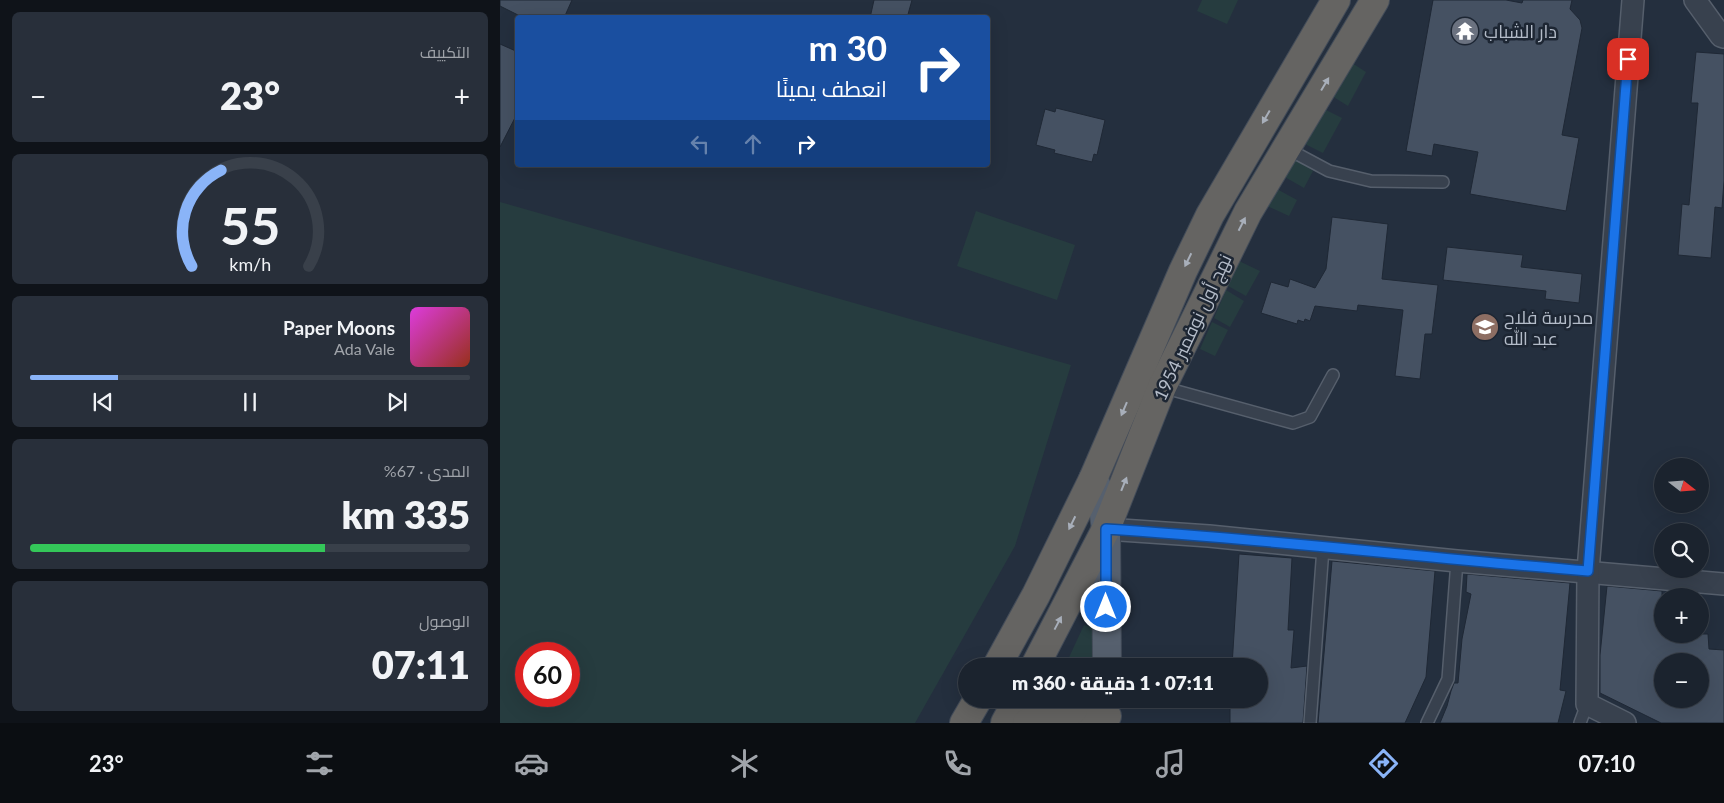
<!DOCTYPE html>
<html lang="ar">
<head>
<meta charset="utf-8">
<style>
	:root { --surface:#1b232e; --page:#282f3a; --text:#f1f3f6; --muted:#a0a4aa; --line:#39404a; --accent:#8ab4f8 }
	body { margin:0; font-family:Lato,Cairo,sans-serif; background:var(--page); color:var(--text); direction:rtl; height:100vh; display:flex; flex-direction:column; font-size:19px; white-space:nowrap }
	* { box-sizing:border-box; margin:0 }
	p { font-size:16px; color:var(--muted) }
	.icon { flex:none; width:28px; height:28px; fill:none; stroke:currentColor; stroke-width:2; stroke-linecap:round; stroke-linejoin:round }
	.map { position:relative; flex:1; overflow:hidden; direction:ltr }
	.panel { display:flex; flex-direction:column; gap:12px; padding:12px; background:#0f1319; width:500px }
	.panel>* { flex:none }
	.guide { position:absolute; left:15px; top:15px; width:475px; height:152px; border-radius:5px; box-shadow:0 5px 20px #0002,0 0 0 1px var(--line); direction:rtl; background:#1a4fa0; color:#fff; overflow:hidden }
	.needle { width:32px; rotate:107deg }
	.tools { position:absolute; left:1154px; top:458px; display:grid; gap:10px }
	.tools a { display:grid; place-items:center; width:55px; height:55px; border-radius:50%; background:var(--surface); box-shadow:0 5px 20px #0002,0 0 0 1px var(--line); font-size:25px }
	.speed { position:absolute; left:15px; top:642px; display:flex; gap:10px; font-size:25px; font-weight:700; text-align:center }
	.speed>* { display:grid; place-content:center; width:65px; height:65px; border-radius:50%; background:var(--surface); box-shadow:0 5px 20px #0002,0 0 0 1px var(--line); line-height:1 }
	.speed .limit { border:8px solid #d22; background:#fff; color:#111 }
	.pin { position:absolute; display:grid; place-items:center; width:42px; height:42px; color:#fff; margin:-21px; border-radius:10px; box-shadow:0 2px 8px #0006 }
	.me { position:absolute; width:55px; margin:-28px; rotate:0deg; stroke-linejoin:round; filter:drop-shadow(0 0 4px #0008) }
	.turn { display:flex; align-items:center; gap:18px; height:105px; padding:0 20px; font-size:22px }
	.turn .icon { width:65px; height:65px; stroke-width:2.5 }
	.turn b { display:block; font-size:35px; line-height:42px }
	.lanes { display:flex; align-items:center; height:48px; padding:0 20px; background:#0003; justify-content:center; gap:25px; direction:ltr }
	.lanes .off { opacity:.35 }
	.big { font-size:38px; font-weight:800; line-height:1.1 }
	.panel .widget { flex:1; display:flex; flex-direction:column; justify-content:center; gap:8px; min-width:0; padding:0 18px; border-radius:8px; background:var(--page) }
	.panel .dial { align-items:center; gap:0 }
	.dial svg { height:130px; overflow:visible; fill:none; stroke:var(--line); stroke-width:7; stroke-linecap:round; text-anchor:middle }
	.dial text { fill:var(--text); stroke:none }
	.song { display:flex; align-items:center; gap:15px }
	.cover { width:60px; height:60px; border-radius:8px; background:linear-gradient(135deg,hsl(300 70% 55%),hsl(10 70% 35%)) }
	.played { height:5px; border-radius:2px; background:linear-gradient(90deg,var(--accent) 20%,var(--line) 20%) }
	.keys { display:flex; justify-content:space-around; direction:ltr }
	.heat { display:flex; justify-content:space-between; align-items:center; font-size:28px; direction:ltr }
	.charge { height:8px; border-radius:4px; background:linear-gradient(90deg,#34c759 67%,var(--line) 0) }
	.trip { position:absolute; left:458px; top:658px; width:310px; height:50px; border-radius:25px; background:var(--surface); box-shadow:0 5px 20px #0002,0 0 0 1px var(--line); font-weight:800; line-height:50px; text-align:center; direction:rtl }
	.dock { display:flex; height:80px; justify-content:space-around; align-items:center; background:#0b0e12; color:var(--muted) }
	.dock .icon { width:35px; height:35px }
	.dock .active { color:var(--accent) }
	.dock b { font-size:22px; color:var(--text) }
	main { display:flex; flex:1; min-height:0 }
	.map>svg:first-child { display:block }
	.green { fill:#263c3f; fill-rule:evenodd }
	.building { fill:#455162; stroke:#1f2835; fill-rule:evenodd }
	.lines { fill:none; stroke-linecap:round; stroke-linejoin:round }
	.service-casing { stroke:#565f6c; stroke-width:14 }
	.minor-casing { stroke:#565f6c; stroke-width:24 }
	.primary-casing { stroke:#414a57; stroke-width:30 }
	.trunk-casing { stroke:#434c59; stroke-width:30 }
	.service { stroke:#38414e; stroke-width:11 }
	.minor { stroke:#38414e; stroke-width:21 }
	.primary { stroke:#56606e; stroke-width:28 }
	.trunk { stroke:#656462; stroke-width:28 }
	.oneway { fill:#a8afba }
	.route-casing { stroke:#114b97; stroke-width:12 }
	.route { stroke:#1a73e8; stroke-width:9 }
	.labels { text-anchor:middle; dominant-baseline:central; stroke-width:5; stroke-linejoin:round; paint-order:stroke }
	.poi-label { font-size:18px; fill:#b4bcc9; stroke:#1d2633; text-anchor:start }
	.street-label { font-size:18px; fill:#b4bcc9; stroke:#1d2633 }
</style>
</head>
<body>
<main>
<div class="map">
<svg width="1224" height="723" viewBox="0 0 1224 723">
	<rect width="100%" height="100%" fill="#242f3e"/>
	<g class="green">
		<polygon points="702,0 738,0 727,24 697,11"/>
		<polygon points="852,63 866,72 848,106 832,96"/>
		<polygon points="824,109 842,118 823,153 803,143"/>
		<polygon points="794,158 813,171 804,188 783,176"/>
		<polygon points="775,188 797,200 789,216 765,205"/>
		<path d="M0,202L571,365L515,546L415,723H0ZM26,654H69V696H26Z"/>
		<polygon points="476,211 575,245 557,300 457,266"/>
		<polygon points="739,261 760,271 746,296 728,286"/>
		<polygon points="726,290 744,301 730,327 714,318"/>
		<polygon points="712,322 728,330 715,356 700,349"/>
		<polygon points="584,625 598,629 598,666 565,666"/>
	</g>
	<g class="building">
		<polygon points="0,0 72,0 64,18 24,18 0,6"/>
		<polygon points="374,0 412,0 407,18 370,18"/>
		<polygon points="933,0 1006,0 1022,3 1023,0 1072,0 1070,9 1080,20 1082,28 1062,135 1079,138 1066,211 970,194 978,152 934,144 932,156 906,151"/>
		<polygon points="0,44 18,52 18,112 0,147"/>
		<polygon points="1196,52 1224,54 1224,181 1222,208 1215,207 1211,258 1178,255 1182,204 1189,205 1198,103 1191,103"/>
		<polygon points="556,108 605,120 597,155 594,154 592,162 554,153 555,150 536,145 545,109 555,112"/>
		<polygon points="832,217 888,224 882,279 938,285 932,334 925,334 920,379 895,376 903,310 858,305 857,311 815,306 810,321 805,319 804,322 798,320 797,324 761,313 771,282 788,287 790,279 815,288 826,269"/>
		<polygon points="947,247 1023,255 1021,267 1082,274 1079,303 1045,299 1046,291 943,280"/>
		<polygon points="739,554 792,558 788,630 794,630 791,668 807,666 803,723 730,723 730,699 759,699 759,666 732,666"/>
		<polygon points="832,561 935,571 926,677 905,723 818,723"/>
		<polygon points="967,574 1070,583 1060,690 1066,691 1058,723 940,723 947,706 951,691 954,683 958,683 962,639 971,594 966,592"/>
		<path d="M1107,586L1162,591V634H1208L1209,649L1224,650V723H1161L1100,693V655ZM1162,661H1200V699H1162Z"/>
	</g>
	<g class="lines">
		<defs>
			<g id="service">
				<polyline points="786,148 829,171 871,181 943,182"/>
				<polyline points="662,387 793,423 810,417 833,375"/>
				<polyline points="810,723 823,548"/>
				<polyline points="927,723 948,679 957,561"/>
				<polyline points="1080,723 1087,704"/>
			</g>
			<g id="minor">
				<polyline points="1195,0 1221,36 1224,37"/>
				<polyline points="606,529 709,536 957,561 1224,584"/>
				<polyline points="1125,723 1087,704 1088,571 1133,0"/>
			</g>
			<polyline id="primary" points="593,479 601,494 606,529 607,666"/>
			<g id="trunk">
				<polyline points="497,666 536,595 593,479 683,271 710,215 836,0"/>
				<polyline points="535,666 606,529 662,387 748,212 875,0"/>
				<polyline points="537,699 607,716"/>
				<polyline points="464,723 478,699"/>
				<polyline points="505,723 518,699"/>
				<polyline points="527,723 558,713 573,710"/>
			</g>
		</defs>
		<use href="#service" class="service-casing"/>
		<use href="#minor" class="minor-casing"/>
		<use href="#primary" class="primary-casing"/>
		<use href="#trunk" class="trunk-casing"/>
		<use href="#service" class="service"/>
		<use href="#minor" class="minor"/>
		<use href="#primary" class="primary"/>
		<use href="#trunk" class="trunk"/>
	</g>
	<defs><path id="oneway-solid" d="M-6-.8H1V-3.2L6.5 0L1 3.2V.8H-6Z" transform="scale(1.25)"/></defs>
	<g class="oneway">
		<use href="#oneway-solid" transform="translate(825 84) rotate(-59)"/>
		<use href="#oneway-solid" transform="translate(766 117) rotate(120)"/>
		<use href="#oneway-solid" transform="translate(742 224) rotate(-63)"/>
		<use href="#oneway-solid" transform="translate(688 260) rotate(116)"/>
		<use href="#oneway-solid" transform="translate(624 409) rotate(113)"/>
		<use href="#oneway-solid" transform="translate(624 484) rotate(-68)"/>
		<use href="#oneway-solid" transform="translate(572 523) rotate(116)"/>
		<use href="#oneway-solid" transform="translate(558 623) rotate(-62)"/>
	</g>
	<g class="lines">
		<defs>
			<path id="route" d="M606,607V529C767,539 927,558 1088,571L1128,59"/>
		</defs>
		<use href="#route" class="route-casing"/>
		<use href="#route" class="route"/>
	</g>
	<defs>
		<symbol id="temple-disc" viewBox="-11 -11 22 22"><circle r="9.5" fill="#6b7280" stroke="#1d2633"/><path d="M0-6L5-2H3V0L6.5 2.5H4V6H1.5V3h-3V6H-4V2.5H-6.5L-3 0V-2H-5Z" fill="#fff"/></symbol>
		<symbol id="school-disc" viewBox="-11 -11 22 22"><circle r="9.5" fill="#8d6e63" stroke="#1d2633"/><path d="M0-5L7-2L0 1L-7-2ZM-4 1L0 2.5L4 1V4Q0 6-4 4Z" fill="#fff"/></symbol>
	</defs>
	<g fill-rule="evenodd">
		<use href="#temple-disc" x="949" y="15" width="32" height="32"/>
		<use href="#school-disc" x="969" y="311" width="32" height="32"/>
	</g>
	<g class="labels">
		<g class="poi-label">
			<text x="984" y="31">دار الشباب</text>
			<text x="1004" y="317">مدرسة فلاح<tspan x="1004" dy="21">عبد الله</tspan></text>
		</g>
		<g class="street-label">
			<text transform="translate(692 327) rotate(-65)">نهج أول نوفمبر 1954</text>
		</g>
	</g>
</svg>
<div class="tools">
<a><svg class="needle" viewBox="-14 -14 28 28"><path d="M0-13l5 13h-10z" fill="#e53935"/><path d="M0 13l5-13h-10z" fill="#a0a4aa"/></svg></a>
<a><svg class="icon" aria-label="search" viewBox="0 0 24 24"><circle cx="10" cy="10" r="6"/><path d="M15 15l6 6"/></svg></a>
<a>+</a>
<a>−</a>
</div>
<div class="speed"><div class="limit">60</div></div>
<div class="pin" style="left:1128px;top:59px;background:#d93025"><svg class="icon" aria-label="arrive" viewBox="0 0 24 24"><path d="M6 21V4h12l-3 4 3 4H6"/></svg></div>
<svg class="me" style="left:606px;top:607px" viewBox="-20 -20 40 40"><circle r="17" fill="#1a73e8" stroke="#fff" stroke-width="3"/><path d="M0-11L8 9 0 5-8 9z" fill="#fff"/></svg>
<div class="trip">07:11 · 1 دقيقة · 360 m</div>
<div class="guide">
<div class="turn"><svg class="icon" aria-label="right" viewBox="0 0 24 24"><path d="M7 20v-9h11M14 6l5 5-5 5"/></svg><div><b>30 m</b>انعطف يمينًا</div></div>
<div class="lanes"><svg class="icon off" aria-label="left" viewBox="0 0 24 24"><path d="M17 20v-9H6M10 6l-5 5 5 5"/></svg><svg class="icon off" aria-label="ahead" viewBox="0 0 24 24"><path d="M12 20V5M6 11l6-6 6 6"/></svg><svg class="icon" aria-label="right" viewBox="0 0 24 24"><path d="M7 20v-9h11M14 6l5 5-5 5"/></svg></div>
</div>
</div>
<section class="panel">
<div class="widget"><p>التكييف</p>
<div class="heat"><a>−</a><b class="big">23°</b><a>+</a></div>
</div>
<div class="widget dial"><svg viewBox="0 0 100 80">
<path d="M14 69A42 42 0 1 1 86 69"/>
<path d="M14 69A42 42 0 0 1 32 10" stroke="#8ab4f8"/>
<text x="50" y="56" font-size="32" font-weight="700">55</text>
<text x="50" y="72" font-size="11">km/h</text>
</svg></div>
<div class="widget">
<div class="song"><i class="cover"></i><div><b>Paper Moons</b><p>Ada Vale</p></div></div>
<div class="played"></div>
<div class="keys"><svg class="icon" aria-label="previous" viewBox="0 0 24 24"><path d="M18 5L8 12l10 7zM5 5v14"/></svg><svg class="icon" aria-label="pause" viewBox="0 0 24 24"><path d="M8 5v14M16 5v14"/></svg><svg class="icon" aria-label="next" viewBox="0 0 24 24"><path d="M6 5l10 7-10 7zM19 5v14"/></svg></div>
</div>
<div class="widget"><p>المدى · 67%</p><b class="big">335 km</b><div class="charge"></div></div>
<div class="widget"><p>الوصول</p><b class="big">07:11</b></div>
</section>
</main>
<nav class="dock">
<b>07:10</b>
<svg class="icon active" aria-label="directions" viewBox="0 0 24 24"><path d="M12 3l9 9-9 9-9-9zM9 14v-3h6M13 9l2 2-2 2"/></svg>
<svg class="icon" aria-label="music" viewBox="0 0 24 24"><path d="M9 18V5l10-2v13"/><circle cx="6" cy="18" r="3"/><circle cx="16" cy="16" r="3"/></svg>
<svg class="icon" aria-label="phone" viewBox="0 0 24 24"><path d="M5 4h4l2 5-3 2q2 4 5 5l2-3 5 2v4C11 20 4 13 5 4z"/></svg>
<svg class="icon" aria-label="climate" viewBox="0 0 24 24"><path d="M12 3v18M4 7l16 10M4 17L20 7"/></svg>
<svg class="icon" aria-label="car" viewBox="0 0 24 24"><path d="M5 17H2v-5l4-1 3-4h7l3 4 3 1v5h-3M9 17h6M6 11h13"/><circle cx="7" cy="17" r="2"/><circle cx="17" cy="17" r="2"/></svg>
<svg class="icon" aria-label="filters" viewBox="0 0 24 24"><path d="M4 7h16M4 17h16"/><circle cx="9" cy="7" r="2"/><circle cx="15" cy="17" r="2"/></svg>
<b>23°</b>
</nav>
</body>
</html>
